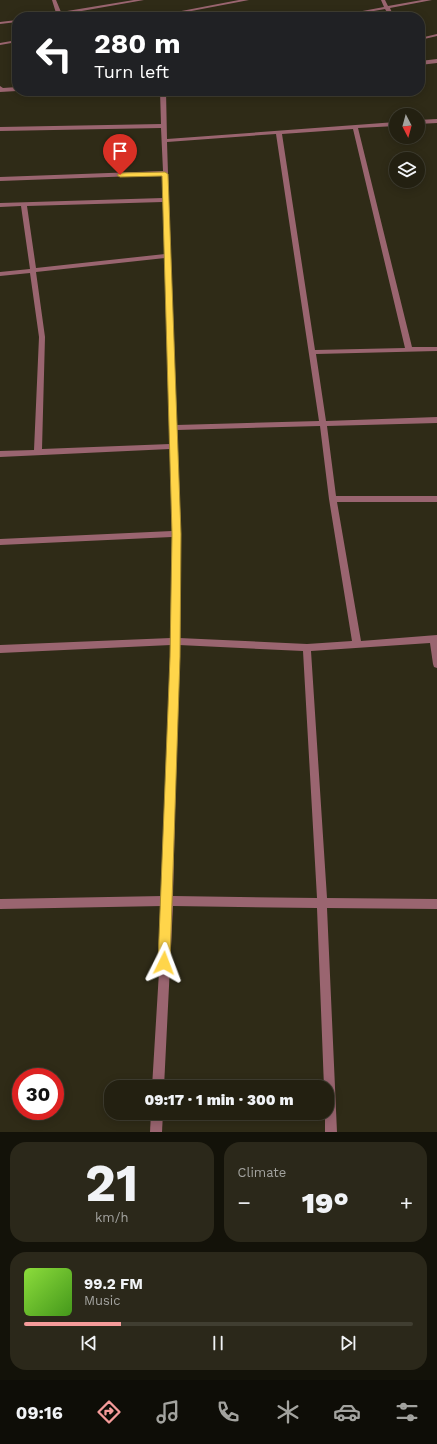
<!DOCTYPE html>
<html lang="en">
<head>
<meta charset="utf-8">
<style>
	:root { --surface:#232011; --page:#2b281a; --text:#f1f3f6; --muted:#a3a39f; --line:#403e31; --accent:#f59b9a }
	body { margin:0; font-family:"Work Sans",sans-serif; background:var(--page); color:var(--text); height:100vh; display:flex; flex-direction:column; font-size:15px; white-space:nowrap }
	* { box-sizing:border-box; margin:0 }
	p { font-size:13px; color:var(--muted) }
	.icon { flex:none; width:22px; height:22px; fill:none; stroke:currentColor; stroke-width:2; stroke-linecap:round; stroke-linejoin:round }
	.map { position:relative; height:1132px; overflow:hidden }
	.details { display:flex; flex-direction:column; gap:10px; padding:10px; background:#131209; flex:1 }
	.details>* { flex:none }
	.hud { position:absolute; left:12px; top:12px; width:413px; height:84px; border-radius:16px; box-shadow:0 2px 10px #0003,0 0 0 1px var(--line); background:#202124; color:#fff; overflow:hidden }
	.needle { width:26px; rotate:174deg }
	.buttons { position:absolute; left:389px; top:108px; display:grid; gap:8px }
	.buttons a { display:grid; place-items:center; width:36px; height:36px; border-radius:50%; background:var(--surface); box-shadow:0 2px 10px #0003,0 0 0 1px var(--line); font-size:20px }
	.speed { position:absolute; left:12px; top:1068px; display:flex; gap:8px; font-size:20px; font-weight:700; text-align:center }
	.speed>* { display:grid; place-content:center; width:52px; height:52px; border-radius:50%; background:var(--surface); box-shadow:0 2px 10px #0003,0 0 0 1px var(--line); line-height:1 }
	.speed .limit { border:6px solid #d22; background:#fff; color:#111 }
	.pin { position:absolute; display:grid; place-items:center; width:34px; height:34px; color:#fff; margin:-41px -17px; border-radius:50% 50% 50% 0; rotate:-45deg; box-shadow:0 0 4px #0007 }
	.pin .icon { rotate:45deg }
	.me { position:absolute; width:44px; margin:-22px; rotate:3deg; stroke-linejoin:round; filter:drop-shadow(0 0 3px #0008) }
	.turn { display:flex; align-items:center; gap:14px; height:84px; padding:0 16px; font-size:18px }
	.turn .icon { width:52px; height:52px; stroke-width:2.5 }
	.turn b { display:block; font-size:28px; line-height:34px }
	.big { font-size:30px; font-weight:800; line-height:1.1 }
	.details .widget { flex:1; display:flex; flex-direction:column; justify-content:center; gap:6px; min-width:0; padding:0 14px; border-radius:16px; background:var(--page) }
	.details .dial { align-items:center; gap:0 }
	.dial b { font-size:52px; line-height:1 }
	.song { display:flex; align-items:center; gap:12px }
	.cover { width:48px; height:48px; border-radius:6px; background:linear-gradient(135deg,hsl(90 70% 55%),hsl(100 70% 35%)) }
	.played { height:4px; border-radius:2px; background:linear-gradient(90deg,var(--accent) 25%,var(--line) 25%) }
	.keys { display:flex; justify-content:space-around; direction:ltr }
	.heat { display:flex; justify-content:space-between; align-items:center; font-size:22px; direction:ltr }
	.details .tiles { flex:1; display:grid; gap:10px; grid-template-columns:1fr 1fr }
	.widget:last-child { grid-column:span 2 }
	.trip { position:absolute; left:104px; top:1080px; width:230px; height:40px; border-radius:16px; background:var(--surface); box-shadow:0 2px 10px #0003,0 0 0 1px var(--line); font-weight:800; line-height:40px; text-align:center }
	.menu { display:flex; height:64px; justify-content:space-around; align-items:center; background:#0e0d07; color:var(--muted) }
	.menu .icon { width:28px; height:28px }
	.menu .on { color:var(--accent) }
	.menu b { font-size:18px; color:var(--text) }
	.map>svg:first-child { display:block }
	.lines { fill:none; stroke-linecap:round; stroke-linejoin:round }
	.street { fill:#9a6570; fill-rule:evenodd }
	.route { fill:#ffd54a; stroke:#a68a30 }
</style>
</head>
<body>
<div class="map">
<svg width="437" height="1132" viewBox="0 0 437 1132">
	<rect width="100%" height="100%" fill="#2f2b17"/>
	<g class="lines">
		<g class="street">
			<polygon points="52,0 56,0 61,12 134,0 144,0 59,15 37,17 56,13"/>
			<polygon points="239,0 249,0 160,17 150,17"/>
			<polygon points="381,0 385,0 388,6 422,0 432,0 390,8 394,17 390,17 385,9 340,17 330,17 384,7"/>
			<polygon points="17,20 17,22 0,24 0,22"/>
			<polygon points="437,34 437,36 420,40 420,38"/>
			<polygon points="17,40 17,42 0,45 0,43"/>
			<polygon points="437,59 437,63 420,65 420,61"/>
			<polygon points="0,86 3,88 17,87 17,91 0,92"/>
			<path d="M160,91H166L167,139L396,122V126L358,128L412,347H437V351L316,354L326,421L437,417V423L327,426L336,496H437V502H337L361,641L437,635V668L434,667L433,664L430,643L311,651L327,898L437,899V909L327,908L337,1132H325V1113H327V1087H324L317,908L173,906L164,1087H152L163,906L0,909V899L163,896L171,645L0,653V645L171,638L172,537L0,545V539L172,531L170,449L0,457V451L34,450L39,337L30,273L0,276V272L30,269L21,206L0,207V203L163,198V175L0,181V177L163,171L161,128L0,131V127L161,124ZM353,129L405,348L315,350L282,134ZM276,134L319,421L176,425L167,142ZM163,202L165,254L36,268L27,206ZM165,258L170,444L42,449L45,337L36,272ZM320,426L329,499L352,641L307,644L179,638L180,534L177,430ZM179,645L303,651L317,898L173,896Z"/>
			<polygon points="437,119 437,123 418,124 418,120"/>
			<polygon points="151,1113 163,1113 162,1132 150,1132"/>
		</g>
	</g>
	<polygon class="route" points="165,172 168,174 181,534 180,657 170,963 168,967 164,969 160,967 158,963 170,657 172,534 162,176 120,177 117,175 120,173"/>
</svg>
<div class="buttons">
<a><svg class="needle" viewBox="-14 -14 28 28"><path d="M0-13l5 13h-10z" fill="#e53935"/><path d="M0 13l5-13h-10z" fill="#a3a39f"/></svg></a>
<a><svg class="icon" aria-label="layers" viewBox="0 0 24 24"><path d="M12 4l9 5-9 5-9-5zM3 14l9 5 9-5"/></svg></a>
</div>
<div class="speed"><div class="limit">30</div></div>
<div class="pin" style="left:120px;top:175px;background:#d93025"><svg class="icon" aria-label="arrive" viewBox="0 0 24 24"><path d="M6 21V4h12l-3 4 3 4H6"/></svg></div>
<svg class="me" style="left:164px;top:963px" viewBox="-20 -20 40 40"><path d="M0-17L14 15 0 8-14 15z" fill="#ffd54a" stroke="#fff" stroke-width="4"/></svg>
<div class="trip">09:17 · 1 min · 300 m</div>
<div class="hud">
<div class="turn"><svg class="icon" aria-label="left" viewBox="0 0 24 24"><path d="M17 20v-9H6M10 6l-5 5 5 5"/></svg><div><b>280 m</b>Turn left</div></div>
</div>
</div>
<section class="details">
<div class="tiles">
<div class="widget dial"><b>21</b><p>km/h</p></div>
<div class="widget"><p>Climate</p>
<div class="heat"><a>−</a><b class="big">19°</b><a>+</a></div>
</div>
<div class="widget">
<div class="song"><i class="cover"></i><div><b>99.2 FM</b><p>Music</p></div></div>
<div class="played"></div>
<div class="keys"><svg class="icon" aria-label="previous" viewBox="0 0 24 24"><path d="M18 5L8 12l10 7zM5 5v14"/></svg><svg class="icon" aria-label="pause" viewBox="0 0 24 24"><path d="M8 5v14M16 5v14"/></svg><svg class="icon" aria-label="next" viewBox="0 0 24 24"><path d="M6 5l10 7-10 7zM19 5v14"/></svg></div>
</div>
</div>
</section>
<nav class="menu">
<b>09:16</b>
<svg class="icon on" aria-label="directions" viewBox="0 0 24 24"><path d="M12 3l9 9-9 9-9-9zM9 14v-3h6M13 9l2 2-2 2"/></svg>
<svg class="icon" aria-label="music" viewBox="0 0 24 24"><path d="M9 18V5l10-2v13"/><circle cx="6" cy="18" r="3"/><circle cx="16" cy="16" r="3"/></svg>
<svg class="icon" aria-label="phone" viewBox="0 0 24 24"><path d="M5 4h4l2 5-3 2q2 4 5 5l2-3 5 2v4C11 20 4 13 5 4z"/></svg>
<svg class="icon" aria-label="climate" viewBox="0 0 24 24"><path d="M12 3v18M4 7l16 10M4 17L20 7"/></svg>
<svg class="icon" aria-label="car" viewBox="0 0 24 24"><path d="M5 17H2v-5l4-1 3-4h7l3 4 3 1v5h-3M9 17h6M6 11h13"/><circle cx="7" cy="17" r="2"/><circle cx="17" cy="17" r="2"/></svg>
<svg class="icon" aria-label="filters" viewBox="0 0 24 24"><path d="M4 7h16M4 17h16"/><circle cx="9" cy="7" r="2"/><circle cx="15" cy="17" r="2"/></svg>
</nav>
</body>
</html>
